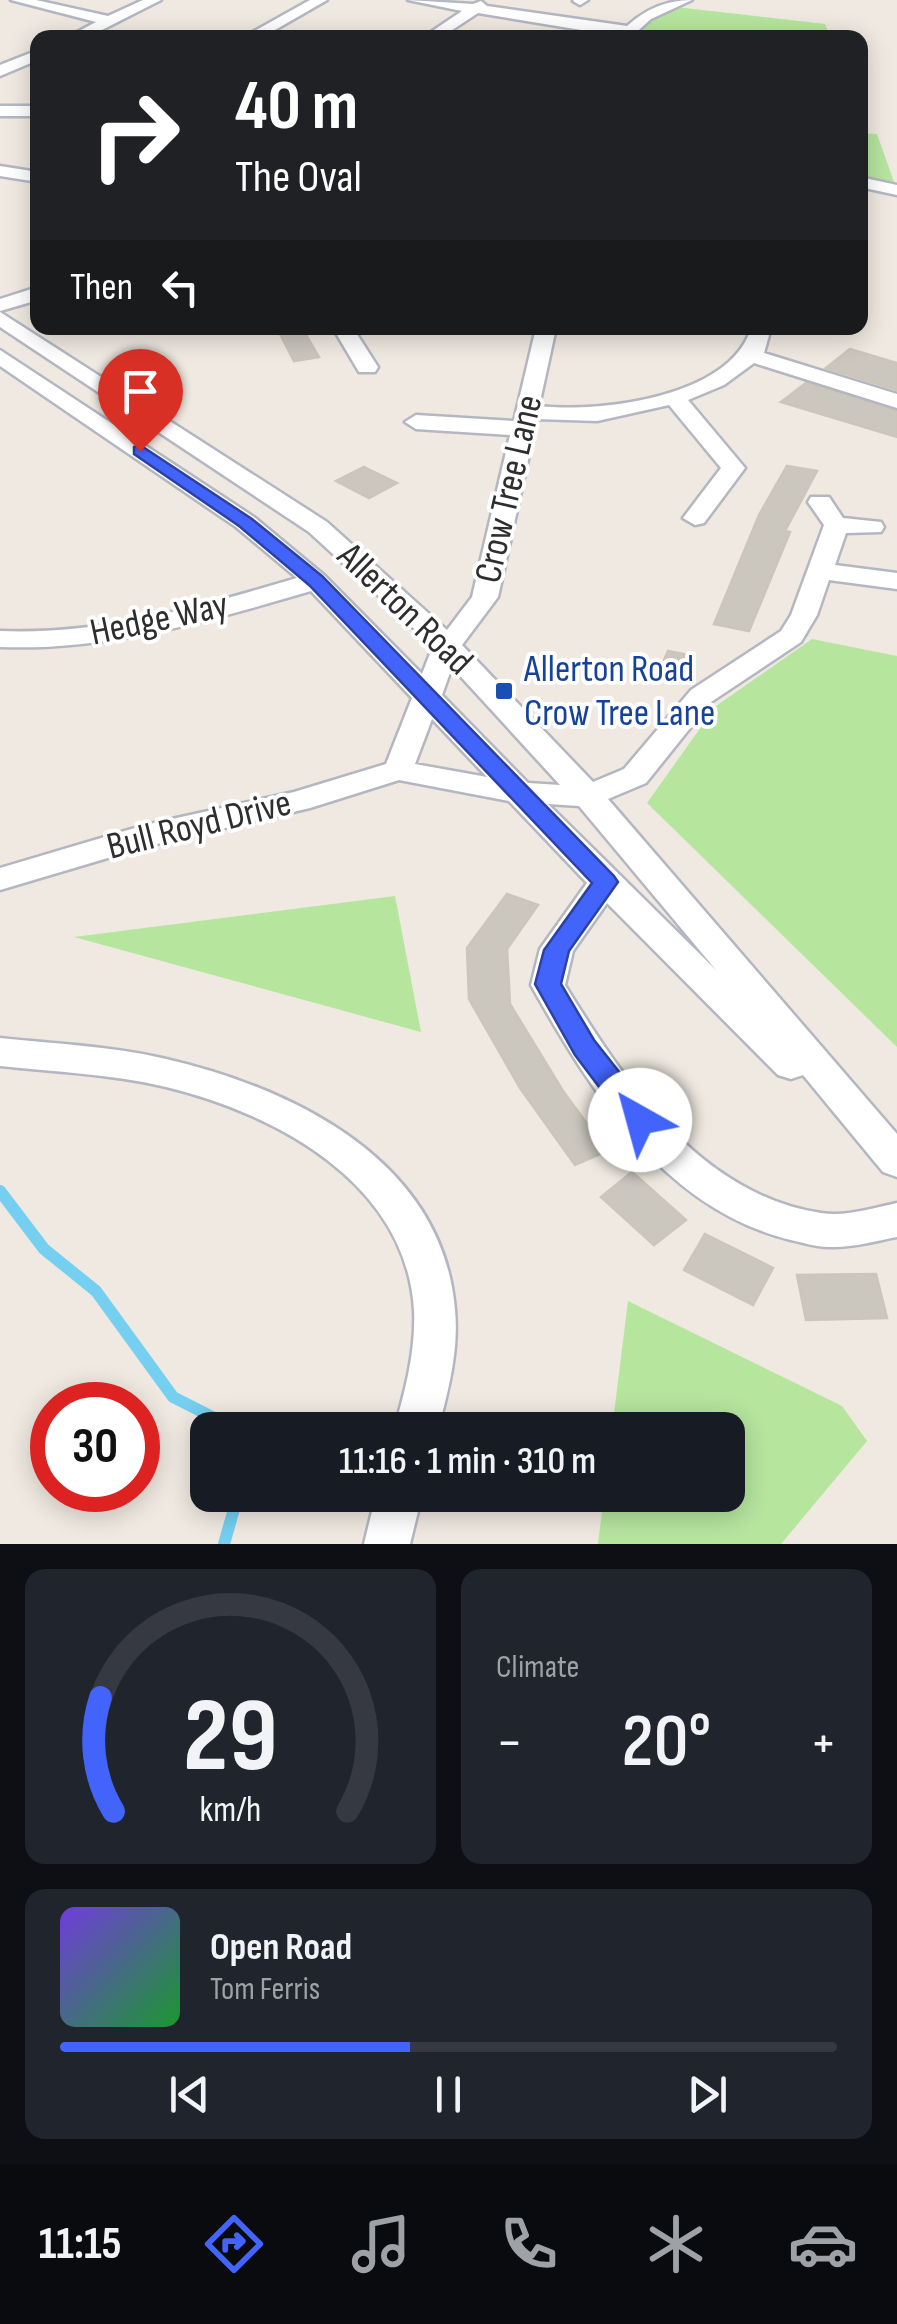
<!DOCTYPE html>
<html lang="en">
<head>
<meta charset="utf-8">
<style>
	:root { --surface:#171b24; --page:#20242c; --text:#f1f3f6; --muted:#9ea1a6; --line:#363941; --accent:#4264fb }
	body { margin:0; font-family:"Sofia Sans Condensed",sans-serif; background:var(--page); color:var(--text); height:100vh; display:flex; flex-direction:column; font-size:38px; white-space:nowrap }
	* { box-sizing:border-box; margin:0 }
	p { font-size:32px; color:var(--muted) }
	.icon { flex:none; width:55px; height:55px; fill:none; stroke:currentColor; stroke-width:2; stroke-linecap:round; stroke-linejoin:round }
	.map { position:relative; height:1544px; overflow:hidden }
	.sheet { display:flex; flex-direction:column; gap:25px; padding:25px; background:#0d0f14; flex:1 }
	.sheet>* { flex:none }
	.guide { position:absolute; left:30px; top:30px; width:838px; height:305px; border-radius:20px; box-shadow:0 5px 25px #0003; background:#202124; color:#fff; overflow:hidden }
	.speed { position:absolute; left:30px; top:1382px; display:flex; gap:20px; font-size:50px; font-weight:700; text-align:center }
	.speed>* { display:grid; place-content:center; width:130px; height:130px; border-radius:50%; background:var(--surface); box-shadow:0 5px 25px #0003; line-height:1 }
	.speed .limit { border:15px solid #d22; background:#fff; color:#111 }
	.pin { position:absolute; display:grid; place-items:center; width:85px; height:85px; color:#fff; margin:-102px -42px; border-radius:50% 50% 50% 0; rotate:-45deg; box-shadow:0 0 10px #0007 }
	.pin .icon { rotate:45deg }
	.me { position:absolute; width:110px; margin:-55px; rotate:322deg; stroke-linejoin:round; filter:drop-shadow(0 0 8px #0008) }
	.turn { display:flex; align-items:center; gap:35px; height:210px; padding:0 40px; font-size:45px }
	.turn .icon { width:130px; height:130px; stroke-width:2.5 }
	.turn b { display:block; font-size:70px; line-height:85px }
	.then { display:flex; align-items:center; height:95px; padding:0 40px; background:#0003; gap:20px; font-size:38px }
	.big { font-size:75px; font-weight:600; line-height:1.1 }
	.sheet .tile { flex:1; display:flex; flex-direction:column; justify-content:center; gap:15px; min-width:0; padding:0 35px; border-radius:20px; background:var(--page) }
	.sheet .dial { align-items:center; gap:0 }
	.dial svg { height:260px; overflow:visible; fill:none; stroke:var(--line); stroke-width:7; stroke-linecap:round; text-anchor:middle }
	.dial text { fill:var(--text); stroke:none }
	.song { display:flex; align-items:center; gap:30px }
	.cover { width:120px; height:120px; border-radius:15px; background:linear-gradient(135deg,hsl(260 70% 55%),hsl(130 70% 35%)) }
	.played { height:10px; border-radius:5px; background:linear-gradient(90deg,var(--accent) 45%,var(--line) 45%) }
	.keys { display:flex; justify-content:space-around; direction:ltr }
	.heat { display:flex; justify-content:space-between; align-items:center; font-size:55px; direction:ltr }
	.sheet .tiles { flex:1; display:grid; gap:25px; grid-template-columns:1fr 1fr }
	.tile:last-child { grid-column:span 2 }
	.trip { position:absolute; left:190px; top:1412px; width:555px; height:100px; border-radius:20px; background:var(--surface); box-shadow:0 5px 25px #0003; font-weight:600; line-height:100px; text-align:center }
	.menu { display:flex; height:160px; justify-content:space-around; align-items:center; background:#090b0e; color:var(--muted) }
	.menu .icon { width:70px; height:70px }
	.menu .current { color:var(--accent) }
	.menu b { font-size:45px; color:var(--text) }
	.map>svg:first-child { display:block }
	.green { fill:#b6e59e }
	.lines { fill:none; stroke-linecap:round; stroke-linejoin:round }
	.stream { stroke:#75cff0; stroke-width:12 }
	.building { fill:#cbc7bf; stroke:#cbc5ba; stroke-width:2.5 }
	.minor-casing { stroke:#b4b7c1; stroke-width:5 }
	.minor { fill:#fff; fill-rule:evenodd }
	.route { fill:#4264fb; stroke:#2b41a3; stroke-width:2.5 }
	.transit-dot { fill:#1a4fb4; stroke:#fff; stroke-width:4 }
	.labels { text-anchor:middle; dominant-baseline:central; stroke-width:8; stroke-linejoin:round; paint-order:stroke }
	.street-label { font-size:38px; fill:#2e2e2e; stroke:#fff }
	.transit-label { font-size:38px; fill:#164399; stroke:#fff; text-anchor:start }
</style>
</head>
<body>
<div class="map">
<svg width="897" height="1544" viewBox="0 0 897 1544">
	<rect width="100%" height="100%" fill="#efe9e1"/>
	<g class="green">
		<polygon points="676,7 825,24 830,37 629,38 649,19"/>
		<polygon points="860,133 877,134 894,182 860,178"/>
		<polygon points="812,639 897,656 897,1047 647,803 716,706"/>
		<polygon points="395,896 421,1032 74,937"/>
		<polygon points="628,1301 842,1406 867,1441 781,1544 598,1544 604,1495 728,1495 728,1430 612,1430"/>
	</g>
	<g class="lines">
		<g class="stream">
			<polyline points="0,1191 44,1249 96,1291 173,1397 238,1430"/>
			<polyline points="224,1544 238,1495"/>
		</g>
	</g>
	<g class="building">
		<polygon points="277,328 302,328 319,357 294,361"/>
		<polygon points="850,349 897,363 897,390 826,368"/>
		<polygon points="806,383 897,411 897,437 781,402"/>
		<polygon points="787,466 817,471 785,531 790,532 749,631 714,624 759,515"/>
		<polygon points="364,467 397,483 369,498 336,481"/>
		<polygon points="668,651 693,656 683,682 657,677"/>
		<polygon points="507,894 538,905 507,949 510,1004 563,1091 607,1151 575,1165 520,1088 469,999 467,948"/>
		<polygon points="632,1172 686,1220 654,1245 601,1197"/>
		<polygon points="705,1234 773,1268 753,1305 684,1270"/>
		<polygon points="876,1274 887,1318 806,1320 797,1275"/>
	</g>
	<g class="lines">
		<defs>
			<g id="minor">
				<polygon points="11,0 36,0 108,16 143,0 161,0 86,38 66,38 96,22"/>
				<polygon points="310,0 327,0 261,38 242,38"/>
				<path d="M408,0L473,4L481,1L487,6L627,26C646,9 666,0 692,0L651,19L630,38L478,13L440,38H422L462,11Z"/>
				<polygon points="588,0 580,5 573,1 574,0"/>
				<polygon points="38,50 38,60 0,76 0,65"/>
				<rect x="0" y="106" width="38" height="10"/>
				<polygon points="0,166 38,172 38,182 0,176"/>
				<polygon points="860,177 897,185 897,195 860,187"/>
				<polygon points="38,287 38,300 0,311 0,299"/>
				<path d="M0,312L327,522L447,630L472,597L510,435L416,429L405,422L416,415L514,421L536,328H556L539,406C601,413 731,397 751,328H771L764,353L897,394V408L754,363L724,385L688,400L745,468L704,523L695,525L683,518L721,468L669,405L597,421L537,419L498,597L462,645L593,782L624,769L691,690L781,631L791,615L824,525L808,502L811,497H829L843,518L881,522L884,527L881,532L846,533L835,565L897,573V589L829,580L817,615L801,642L711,702L646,783L608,799L897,1134V1177L883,1172L803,1075L791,1079L778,1075L607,903L573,951L565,985C624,1081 700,1195 821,1213C846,1217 873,1208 897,1203V1237C875,1241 852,1248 829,1247C816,1247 804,1243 791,1240C664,1209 591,1092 531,985L540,949L587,883L509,801L399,780L310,808L148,846L0,890V868L145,825L294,792L386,764L412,698L311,591C208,621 108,651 0,647V631C104,635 198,607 297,578L236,527L0,366V350L254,517L325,576L422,674L433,646L309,532L0,327ZM452,667L560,785L528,783L442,695ZM432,719L487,777L415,764ZM548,804L579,806L716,970Z"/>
				<polygon points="333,328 353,328 378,367 375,372 359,372"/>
				<path d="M0,1038C55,1044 112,1046 166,1059C295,1089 443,1161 455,1310C459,1351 448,1391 438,1430H394C405,1391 416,1351 414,1310C406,1183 277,1114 166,1087C112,1074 55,1072 0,1066Z"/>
				<polygon points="376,1495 422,1495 410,1544 364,1544"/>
			</g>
		</defs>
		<use href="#minor" class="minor-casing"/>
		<use href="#minor" class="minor"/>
	</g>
	<polygon class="route" points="140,445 252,519 322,576 614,876 618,882 569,951 561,984 594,1040 650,1111 654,1120 650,1128 640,1131 630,1128 575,1055 535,984 544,950 592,883 309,585 239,526 134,454 134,447"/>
	<rect class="transit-dot" x="494" y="681" width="20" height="20" rx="5"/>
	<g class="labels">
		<g class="street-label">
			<text transform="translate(509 489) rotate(-77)">Crow Tree Lane</text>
			<text transform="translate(405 609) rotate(44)">Allerton Road</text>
			<text transform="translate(159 619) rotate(-12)">Hedge Way</text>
			<text transform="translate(199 825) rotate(-14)">Bull Royd Drive</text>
		</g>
		<g class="transit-label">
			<text x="524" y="669">Allerton Road<tspan x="524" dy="44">Crow Tree Lane</tspan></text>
		</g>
	</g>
</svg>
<div class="speed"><div class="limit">30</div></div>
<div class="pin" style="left:140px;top:451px;background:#d93025"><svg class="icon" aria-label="arrive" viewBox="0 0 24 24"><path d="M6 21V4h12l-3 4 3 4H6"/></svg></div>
<svg class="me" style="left:640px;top:1120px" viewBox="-20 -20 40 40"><circle r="19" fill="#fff"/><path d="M0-13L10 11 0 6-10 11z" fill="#4264fb"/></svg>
<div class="trip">11:16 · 1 min · 310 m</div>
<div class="guide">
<div class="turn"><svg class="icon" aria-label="right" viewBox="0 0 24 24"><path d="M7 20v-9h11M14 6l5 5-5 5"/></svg><div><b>40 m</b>The Oval</div></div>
<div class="then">Then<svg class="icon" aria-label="left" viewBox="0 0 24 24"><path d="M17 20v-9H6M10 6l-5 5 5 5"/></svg></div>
</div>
</div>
<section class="sheet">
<div class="tiles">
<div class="tile dial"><svg viewBox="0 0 100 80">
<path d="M14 69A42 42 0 1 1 86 69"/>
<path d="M14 69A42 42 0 0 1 10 34" stroke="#4264fb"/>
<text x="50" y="56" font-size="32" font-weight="700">29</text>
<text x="50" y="72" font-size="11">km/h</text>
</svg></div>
<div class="tile"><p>Climate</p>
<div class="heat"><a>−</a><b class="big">20°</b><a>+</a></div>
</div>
<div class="tile">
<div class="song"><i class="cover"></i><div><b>Open Road</b><p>Tom Ferris</p></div></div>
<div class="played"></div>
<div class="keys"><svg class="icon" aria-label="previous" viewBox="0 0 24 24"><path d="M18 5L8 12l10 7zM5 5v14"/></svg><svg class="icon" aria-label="pause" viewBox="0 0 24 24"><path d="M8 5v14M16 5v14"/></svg><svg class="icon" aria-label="next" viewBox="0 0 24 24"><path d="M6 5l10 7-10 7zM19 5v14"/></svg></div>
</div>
</div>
</section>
<nav class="menu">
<b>11:15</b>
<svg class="icon current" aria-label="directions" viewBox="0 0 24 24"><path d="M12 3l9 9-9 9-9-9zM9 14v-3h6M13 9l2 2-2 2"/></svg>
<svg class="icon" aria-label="music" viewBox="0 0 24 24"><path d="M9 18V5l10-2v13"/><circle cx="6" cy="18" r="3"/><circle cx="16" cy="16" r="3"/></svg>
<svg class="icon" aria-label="phone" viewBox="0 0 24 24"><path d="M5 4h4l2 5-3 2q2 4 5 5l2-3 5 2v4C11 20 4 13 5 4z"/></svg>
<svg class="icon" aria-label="climate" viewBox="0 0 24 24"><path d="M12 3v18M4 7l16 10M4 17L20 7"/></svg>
<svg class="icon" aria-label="car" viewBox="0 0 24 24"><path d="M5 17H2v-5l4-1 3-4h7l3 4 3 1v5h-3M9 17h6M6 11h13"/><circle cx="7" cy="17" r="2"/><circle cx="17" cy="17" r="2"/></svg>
</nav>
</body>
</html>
